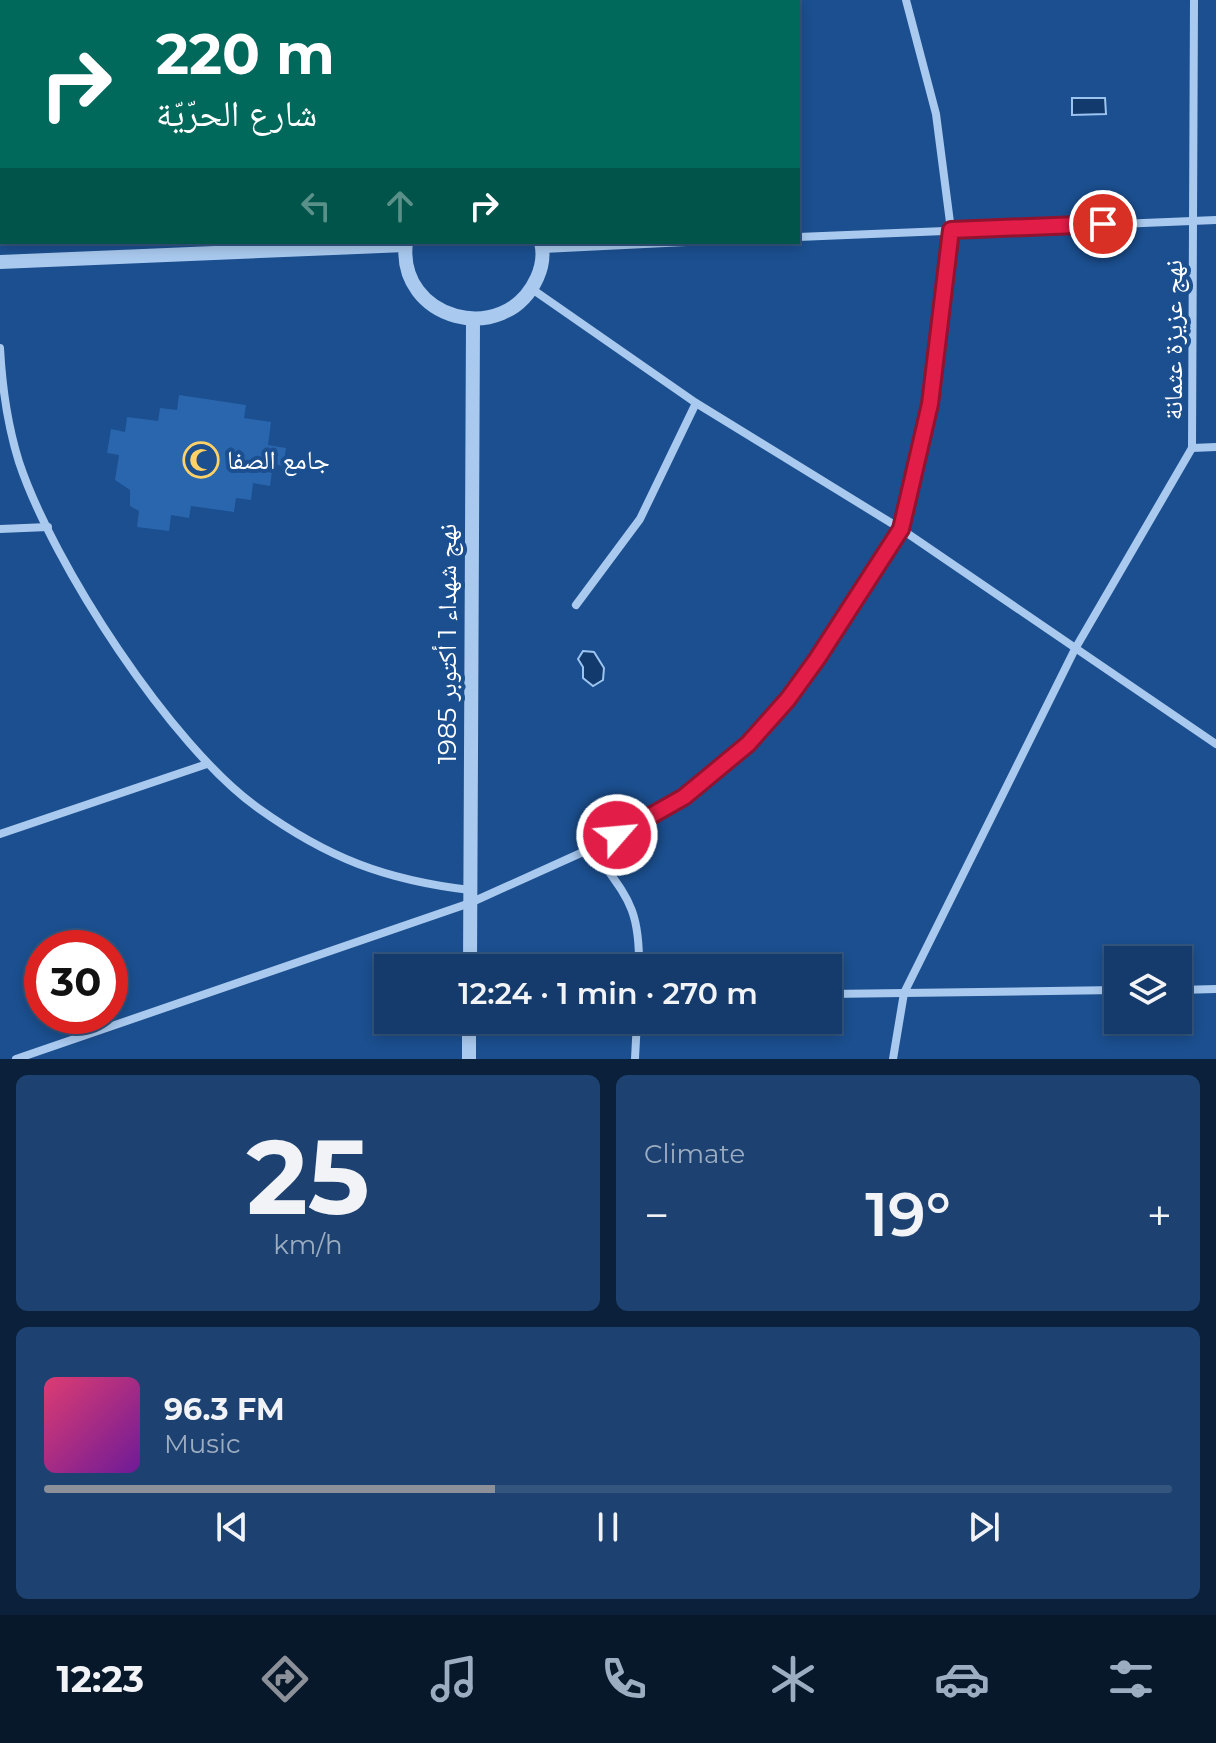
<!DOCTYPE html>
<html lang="en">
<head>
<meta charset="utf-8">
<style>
	:root { --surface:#143b6b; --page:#1d4271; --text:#f1f3f6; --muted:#9dadc1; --line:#33557e; --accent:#8c9099 }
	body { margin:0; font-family:Montserrat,"Noto Naskh Arabic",sans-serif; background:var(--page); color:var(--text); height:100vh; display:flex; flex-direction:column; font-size:30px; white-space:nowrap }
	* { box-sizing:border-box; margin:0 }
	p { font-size:26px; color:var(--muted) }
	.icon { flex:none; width:44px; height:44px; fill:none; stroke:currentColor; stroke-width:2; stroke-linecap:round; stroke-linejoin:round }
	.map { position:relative; height:1059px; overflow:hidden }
	.side { display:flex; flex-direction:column; gap:16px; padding:16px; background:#0b203b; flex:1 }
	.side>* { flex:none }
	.guide { position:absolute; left:0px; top:0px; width:800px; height:244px; box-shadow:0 4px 12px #0003,0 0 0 2px var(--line); background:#00695c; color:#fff; overflow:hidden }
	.fabs { position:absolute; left:1104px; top:946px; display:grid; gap:16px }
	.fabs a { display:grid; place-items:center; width:88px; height:88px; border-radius:0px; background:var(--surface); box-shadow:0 4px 12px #0003,0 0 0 2px var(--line); font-size:40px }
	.speed { position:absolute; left:24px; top:930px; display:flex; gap:16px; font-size:40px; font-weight:700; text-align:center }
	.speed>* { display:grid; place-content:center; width:104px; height:104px; border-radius:50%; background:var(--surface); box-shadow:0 4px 12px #0003,0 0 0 2px var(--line); line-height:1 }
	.speed .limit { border:12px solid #d22; background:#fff; color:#111 }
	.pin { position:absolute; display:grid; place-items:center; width:68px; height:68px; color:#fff; margin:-34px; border:4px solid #fff; border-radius:50%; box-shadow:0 2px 8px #0007 }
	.me { position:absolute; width:88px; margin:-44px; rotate:63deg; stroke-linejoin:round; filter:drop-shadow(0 0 6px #0008) }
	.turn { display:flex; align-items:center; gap:28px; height:168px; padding:0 24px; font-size:36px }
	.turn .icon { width:104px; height:104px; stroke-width:2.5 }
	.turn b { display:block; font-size:56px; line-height:68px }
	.lanes { display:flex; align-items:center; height:76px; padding:0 24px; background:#0003; justify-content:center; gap:40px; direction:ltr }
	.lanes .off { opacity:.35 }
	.big { font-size:60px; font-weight:600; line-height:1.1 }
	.side .tile { flex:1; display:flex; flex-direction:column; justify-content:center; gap:12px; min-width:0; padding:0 28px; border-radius:12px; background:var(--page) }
	.side .dial { align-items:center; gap:0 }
	.dial b { font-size:104px; line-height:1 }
	.song { display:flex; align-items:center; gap:24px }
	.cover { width:96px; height:96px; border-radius:12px; background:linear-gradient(135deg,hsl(340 70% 55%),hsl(280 70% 35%)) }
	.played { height:8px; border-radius:4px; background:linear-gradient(90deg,var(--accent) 40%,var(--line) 40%) }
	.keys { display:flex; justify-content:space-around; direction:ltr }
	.heat { display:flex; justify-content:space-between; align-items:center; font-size:44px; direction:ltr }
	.side .tiles { flex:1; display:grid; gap:16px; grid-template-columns:1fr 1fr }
	.tile:last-child { grid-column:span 2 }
	.trip { position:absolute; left:374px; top:954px; width:468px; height:80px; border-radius:0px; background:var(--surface); box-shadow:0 4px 12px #0003,0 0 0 2px var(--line); font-weight:600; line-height:80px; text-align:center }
	.tab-bar { display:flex; height:128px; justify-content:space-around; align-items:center; background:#08182b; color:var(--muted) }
	.tab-bar .icon { width:56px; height:56px }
	.tab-bar .selected { color:var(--accent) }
	.tab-bar b { font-size:36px; color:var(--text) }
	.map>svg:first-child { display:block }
	.water { fill:#123a6d; stroke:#9cc4f0; stroke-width:2 }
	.building { fill:#2a66ad }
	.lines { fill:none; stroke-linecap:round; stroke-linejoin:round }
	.minor { stroke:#a9c9ee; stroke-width:8 }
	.tertiary { stroke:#a9c9ee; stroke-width:14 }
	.route-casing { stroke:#92132f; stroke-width:20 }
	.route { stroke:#e11d48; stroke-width:14 }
	.labels { text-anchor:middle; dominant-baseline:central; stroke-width:8; stroke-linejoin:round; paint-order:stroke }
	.street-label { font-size:26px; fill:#fff; stroke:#1b4f8f }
	.poi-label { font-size:26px; fill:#fff; stroke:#1b4f8f; text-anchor:start }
</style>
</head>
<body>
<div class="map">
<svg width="1216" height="1059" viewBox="0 0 1216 1059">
	<rect width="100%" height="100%" fill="#1b4f8f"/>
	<g class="water">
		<polygon points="1072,98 1105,98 1106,114 1072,115"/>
		<polygon points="583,651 594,652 604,668 603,680 593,686 583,678 583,667 578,659"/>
	</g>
	<polygon class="building" points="179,395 246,405 244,418 271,422 268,445 286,448 283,466 273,464 270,486 253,483 251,500 236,498 234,512 191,506 189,518 171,515 169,531 137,527 139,511 130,506 130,490 115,480 119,455 107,453 111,429 125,432 127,417 158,421 160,408 177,410"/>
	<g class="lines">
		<g class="minor">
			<polyline points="488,0 488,2"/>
			<polyline points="662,0 663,2"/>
			<polyline points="38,2 39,0"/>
			<polyline points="276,2 277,0"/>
			<polyline points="778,2 780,0"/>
			<polyline points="0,26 2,26"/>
			<polyline points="0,170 2,159"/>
			<polyline points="798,237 1216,220"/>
			<polyline points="543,249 686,242"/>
			<polyline points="532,289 696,403 901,529 1216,744"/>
			<path d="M0,348C2,385 8,427 19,462C53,564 171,746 258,808C328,858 385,880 470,890"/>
			<polyline points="1192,448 1216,447"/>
			<polyline points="0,529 48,527"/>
			<polyline points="576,605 640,519 696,403"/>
			<polyline points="0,834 207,764"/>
			<path d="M592,848C626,897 640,905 639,968"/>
			<polyline points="1178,990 1216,989"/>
			<polyline points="828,994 1118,990"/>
			<polyline points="16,1059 470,903 592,848 665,810 702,784 732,760 788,699 901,529 930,404 951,230 936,114 906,0"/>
			<polyline points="635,1059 637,1020"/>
			<polyline points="893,1059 904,993 1075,649 1192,448 1194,0"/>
		</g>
		<g class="tertiary">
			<path d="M406,242C396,320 505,349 537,278C542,267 544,254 541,242"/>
			<polyline points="0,262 405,245"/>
			<polyline points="470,968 473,321"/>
			<polyline points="469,1059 469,1020"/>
		</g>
	</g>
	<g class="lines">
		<defs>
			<polyline id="route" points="617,835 684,797 748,744 788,699 817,659 901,529 930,404 951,230 1103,224"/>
		</defs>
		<use href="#route" class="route-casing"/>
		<use href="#route" class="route"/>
	</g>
	<defs>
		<symbol id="mosque-ring" viewBox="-11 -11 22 22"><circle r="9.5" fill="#1b4f8f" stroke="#ffd166" stroke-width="1.5"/><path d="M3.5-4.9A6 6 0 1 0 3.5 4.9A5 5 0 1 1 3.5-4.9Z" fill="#ffd166"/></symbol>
	</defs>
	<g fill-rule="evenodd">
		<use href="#mosque-ring" x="181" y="440" width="40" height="40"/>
	</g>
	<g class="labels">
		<g class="street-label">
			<text transform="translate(1173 340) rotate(-90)">نهج عزيزة عثمانة</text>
			<text transform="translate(447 644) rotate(-90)">نهج شهداء 1 أكتوبر 1985</text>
		</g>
		<g class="poi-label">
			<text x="227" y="460">جامع الصفا</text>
		</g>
	</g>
</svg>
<div class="fabs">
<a><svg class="icon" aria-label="layers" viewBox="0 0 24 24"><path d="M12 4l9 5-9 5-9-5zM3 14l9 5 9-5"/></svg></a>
</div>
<div class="speed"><div class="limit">30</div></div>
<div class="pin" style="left:1103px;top:224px;background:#d93025"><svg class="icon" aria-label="arrive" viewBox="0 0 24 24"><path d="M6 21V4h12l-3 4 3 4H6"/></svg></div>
<svg class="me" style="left:617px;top:835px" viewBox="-20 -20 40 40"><circle r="17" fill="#e11d48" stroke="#fff" stroke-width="3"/><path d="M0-11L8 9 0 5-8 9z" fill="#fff"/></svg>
<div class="trip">12:24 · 1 min · 270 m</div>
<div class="guide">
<div class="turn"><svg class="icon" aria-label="right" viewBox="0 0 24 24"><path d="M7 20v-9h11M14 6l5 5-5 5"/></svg><div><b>220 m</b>شارع الحرّيّة</div></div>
<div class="lanes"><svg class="icon off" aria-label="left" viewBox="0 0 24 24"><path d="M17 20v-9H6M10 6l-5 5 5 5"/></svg><svg class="icon off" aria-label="ahead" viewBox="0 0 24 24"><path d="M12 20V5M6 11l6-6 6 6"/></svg><svg class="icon" aria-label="right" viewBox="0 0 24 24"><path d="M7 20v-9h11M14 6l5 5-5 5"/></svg></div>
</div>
</div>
<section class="side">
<div class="tiles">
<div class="tile dial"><b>25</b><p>km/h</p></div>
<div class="tile"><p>Climate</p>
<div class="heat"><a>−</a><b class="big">19°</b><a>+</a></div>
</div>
<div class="tile">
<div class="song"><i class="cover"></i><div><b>96.3 FM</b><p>Music</p></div></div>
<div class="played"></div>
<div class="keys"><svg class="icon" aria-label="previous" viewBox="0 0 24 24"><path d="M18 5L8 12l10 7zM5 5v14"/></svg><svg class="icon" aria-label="pause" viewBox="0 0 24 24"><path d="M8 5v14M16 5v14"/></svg><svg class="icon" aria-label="next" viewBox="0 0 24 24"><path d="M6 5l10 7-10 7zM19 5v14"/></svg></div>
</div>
</div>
</section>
<nav class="tab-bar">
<b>12:23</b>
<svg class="icon selected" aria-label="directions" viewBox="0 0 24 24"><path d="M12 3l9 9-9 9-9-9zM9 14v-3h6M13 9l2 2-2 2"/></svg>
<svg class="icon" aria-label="music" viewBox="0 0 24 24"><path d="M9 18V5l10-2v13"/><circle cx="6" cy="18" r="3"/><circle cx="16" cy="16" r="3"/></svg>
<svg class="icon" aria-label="phone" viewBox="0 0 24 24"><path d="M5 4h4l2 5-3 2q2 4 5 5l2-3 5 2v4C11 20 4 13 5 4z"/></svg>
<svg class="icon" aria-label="climate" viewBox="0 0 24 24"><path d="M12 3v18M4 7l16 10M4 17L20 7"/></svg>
<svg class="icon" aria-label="car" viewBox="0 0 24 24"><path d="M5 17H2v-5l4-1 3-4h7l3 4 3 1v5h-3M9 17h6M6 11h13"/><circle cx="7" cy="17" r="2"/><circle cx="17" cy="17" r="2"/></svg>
<svg class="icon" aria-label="filters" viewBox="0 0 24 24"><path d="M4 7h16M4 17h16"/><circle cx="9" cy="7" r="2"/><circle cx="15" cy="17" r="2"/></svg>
</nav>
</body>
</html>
